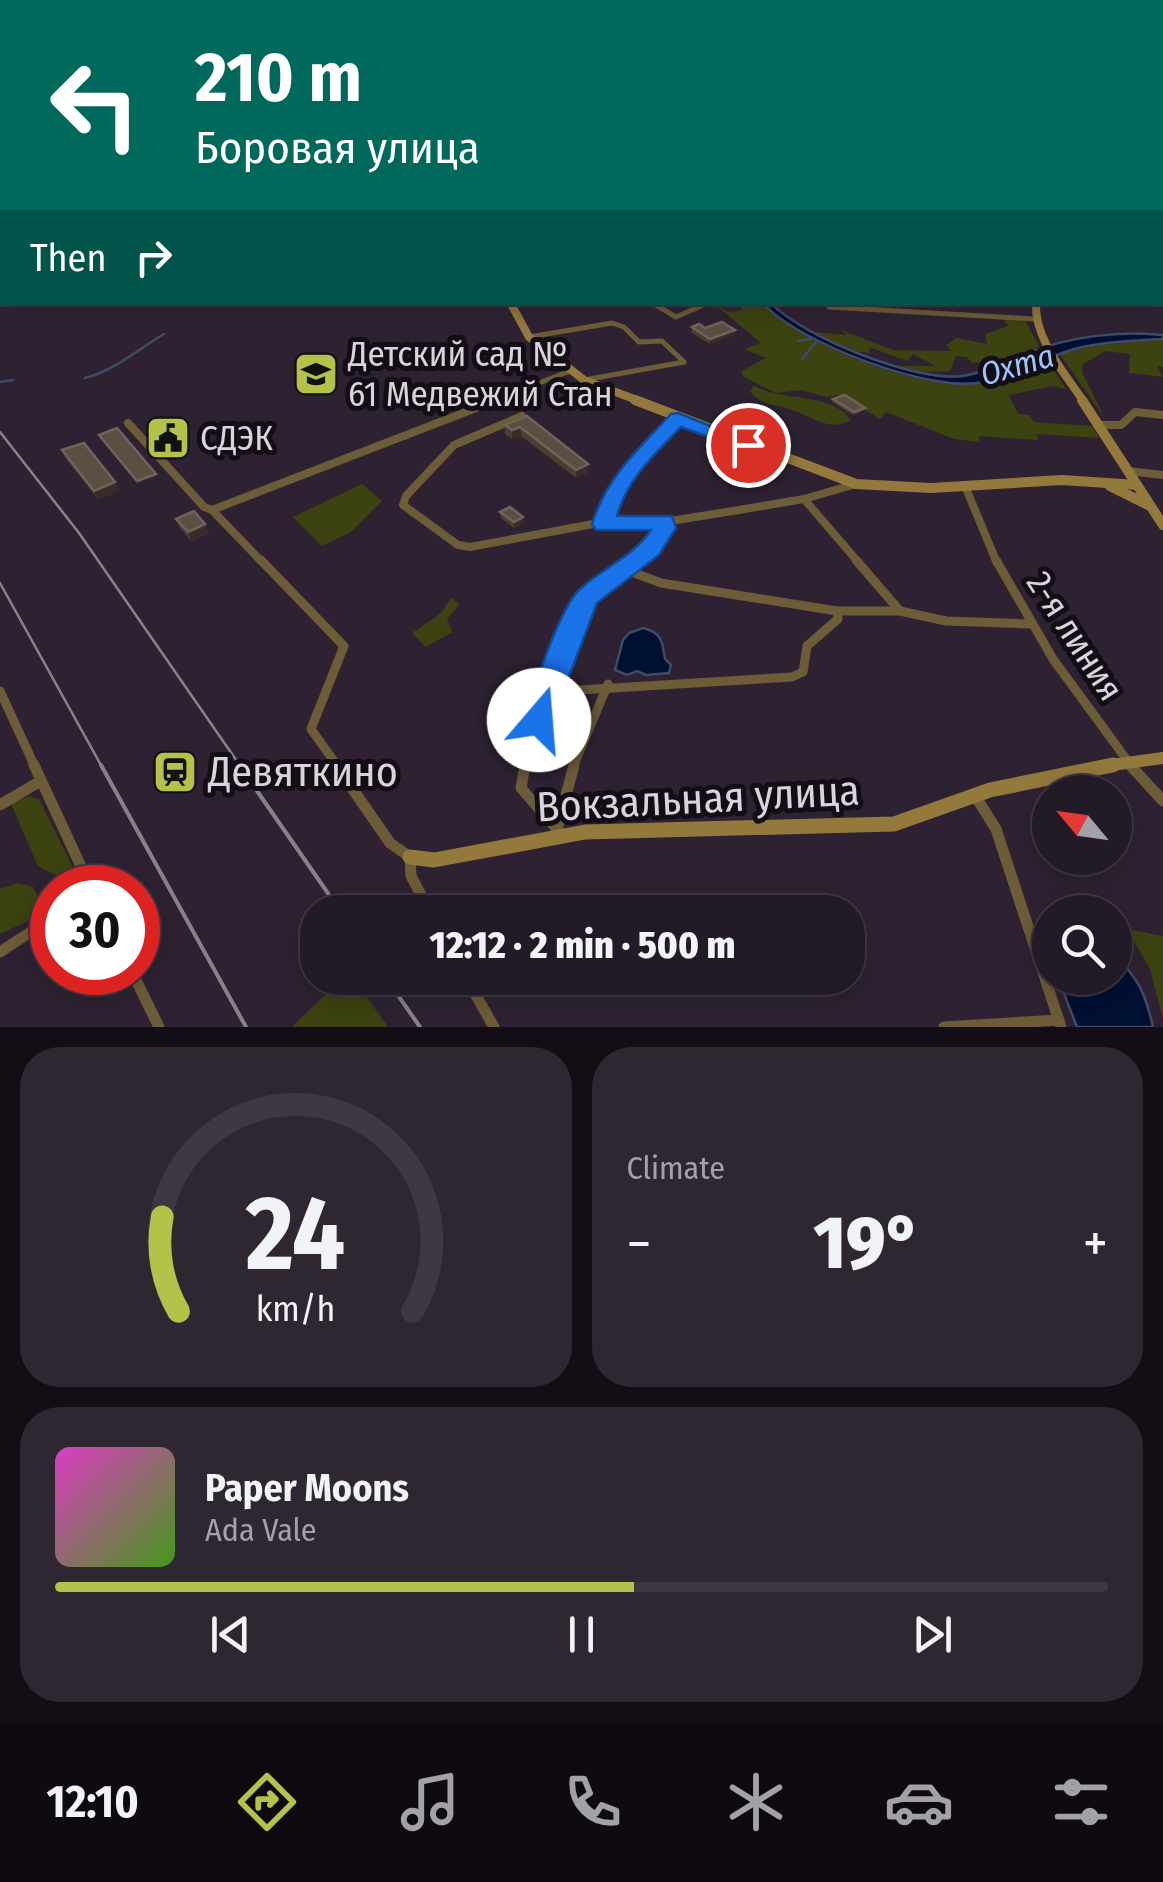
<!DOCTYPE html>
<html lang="en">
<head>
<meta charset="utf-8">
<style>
	:root { --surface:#221a26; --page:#2e2732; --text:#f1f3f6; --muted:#a2a1a7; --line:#3f3843; --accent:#b4c24a }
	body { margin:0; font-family:"Fira Sans Condensed",sans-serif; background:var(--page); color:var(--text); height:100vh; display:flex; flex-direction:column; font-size:38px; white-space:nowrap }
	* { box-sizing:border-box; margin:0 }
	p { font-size:32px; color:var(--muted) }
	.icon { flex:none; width:55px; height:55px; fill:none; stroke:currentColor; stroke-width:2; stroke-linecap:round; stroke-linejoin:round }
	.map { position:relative; height:1027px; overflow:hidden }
	.sheet { display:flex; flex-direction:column; gap:20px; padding:20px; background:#130e15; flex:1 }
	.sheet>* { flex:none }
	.top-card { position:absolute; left:0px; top:0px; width:1165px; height:305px; box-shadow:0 5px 25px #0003,0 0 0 2px var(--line); background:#00695c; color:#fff; overflow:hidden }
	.needle { width:65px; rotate:299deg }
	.fabs { position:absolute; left:1032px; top:775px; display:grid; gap:20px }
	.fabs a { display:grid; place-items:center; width:100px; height:100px; border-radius:50%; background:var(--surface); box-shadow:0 5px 25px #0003,0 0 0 2px var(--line); font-size:50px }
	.speed { position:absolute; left:30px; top:865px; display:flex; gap:20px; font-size:50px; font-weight:700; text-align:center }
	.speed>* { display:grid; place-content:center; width:130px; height:130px; border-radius:50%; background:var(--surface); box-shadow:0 5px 25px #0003,0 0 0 2px var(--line); line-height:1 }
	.speed .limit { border:15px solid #d22; background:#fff; color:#111 }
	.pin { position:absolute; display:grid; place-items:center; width:85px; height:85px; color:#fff; margin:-42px; border:5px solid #fff; border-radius:50%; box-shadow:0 2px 10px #0007 }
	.me { position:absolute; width:110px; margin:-55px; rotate:18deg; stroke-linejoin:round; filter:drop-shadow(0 0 8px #0008) }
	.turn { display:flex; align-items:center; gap:35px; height:210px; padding:0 30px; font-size:45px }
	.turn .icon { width:130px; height:130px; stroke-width:2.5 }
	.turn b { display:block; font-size:70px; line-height:85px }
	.then { display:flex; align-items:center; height:95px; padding:0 30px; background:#0003; gap:20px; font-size:38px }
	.big { font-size:75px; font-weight:800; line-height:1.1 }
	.sheet .tile { flex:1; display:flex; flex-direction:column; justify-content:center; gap:15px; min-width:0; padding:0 35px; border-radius:40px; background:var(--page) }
	.sheet .dial { align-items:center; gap:0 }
	.dial svg { height:260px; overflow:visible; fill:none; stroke:var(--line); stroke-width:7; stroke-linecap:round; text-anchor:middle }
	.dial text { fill:var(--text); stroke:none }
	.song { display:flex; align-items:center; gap:30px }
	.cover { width:120px; height:120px; border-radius:15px; background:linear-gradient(135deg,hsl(310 70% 55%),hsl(100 70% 35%)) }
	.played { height:10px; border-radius:5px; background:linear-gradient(90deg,var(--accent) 55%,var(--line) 55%) }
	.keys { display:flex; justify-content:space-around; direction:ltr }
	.heat { display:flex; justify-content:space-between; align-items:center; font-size:55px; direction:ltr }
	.sheet .tiles { flex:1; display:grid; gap:20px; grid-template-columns:1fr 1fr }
	.tile:last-child { grid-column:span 2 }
	.trip { position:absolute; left:300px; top:895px; width:565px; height:100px; border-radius:40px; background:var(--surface); box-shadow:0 5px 25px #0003,0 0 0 2px var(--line); font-weight:800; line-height:100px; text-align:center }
	.tabs { display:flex; height:160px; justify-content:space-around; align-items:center; background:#0e0a0f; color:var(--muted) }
	.tabs .icon { width:70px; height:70px }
	.tabs .selected { color:var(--accent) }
	.tabs b { font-size:45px; color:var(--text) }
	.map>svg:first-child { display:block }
	.green { fill:#3c4310 }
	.water { fill:#001033; stroke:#414a66; stroke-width:2.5 }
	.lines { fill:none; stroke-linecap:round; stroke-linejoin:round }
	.stream { stroke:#414a66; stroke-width:2.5 }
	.street-far3 { stroke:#6d5c38; stroke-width:5 }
	.street-far2 { stroke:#6d5c38; stroke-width:8 }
	.street-far1 { stroke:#6d5c38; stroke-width:9 }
	.street { stroke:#6d5c38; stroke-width:11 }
	.secondary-far3 { stroke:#94793d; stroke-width:8 }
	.secondary-far2 { stroke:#94793d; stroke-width:10 }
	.secondary-far1 { stroke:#94793d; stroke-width:12 }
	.secondary { stroke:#94793d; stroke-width:15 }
	.rail-far1 { stroke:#8a808d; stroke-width:2.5 }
	.rail { stroke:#8a808d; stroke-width:4 }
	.wall { fill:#4c3e2f }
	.shaded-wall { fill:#392c28 }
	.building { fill:#5b4e42; stroke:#6f635a; stroke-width:2.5 }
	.route { fill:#1a73e8; stroke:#114b97; stroke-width:2.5 }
	.labels { text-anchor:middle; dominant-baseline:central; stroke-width:10; stroke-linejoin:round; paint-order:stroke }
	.far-water-label { font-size:32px; font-style:italic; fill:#9cc5ff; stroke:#130e15 }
	.poi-label { font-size:35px; fill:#dad2dd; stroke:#130e15; text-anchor:start }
	.street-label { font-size:35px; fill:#dad2dd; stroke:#130e15 }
	.near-poi-label { font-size:42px; fill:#dad2dd; stroke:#130e15; text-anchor:start }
	.near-street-label { font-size:42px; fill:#dad2dd; stroke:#130e15 }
</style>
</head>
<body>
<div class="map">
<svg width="1163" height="1027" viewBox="0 0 1163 1027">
	<rect width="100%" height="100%" fill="#2e2232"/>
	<g class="green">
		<path d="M713,303L729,312L742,310L740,303H763C798,345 926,393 981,383C1003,379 1025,366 1046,358L1066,389L1053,386L1009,395L1018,414L1029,415L1034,422L1092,426L1099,438L1037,434L1038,440L979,436V442L954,439L886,412L880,419L841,395L827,397L801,390L776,393L742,376V371L766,358L744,349L761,343Z"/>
		<polygon points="1002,317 1026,322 1039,346 1008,361 972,363 967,357 956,356 950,371 924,372 897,366 936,366 913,354 907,361 869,347 870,353 855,351 811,332 847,335 841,330 893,350 951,351 946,345 957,338 987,344 985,334 1008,326"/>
		<polygon points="1163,339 1163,367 1157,366 1163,377 1129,373 1130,354 1105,351 1083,364 1082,372 1105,419 1060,354 1091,346"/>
		<path d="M754,386C786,402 831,392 851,420C828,433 813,416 792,410C776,404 760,406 750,391Z"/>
		<polygon points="362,484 382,501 351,532 322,546 293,517"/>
		<polygon points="451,598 460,604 447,619 452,632 426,647 412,633 440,614"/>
		<polygon points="29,796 39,799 73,868 57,876 38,866 11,804"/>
		<polygon points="18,883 33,887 47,912 0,934 0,889"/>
		<polygon points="1127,929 1163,936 1163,1019 1150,969"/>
		<polygon points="342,978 353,978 388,1027 292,1027"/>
	</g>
	<g class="water">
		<path d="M763,303H771C803,337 915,382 962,376C985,373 1006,361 1027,353C1069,337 1119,330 1163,335V339C1137,340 1096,342 1071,350C1042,359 1013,376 983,382C932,394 796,342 763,303Z"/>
		<path d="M643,628C663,633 662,642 665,659L671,665L669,673L646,675L637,671L627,675L615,670L623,640L629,633Z"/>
		<path d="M1115,956C1139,978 1146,996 1153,1027H1077L1058,978H1115Z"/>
	</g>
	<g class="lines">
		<g class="stream">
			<polyline points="798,341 811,339"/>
			<polyline points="802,359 817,341"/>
			<path d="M85,378C115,370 137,350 164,334"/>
			<polyline points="0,382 13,380"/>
		</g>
		<g class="street-far3">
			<polyline points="651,302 676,317 710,302"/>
			<polyline points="829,307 1035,319"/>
			<polyline points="529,337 612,323 624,327 639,342 662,341 684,362"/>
			<polyline points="584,380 684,362"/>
			<polyline points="490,402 570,371"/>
		</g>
		<g class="street-far2">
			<polyline points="522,416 454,445 406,496 403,505 458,545 470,547 593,524 664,522 739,510 804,499 856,484"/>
			<polyline points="128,423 204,507 212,510 263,563"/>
			<polyline points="1098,425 1121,425 1135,412 1163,415"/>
			<polyline points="1128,471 1163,475"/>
			<polyline points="965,486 997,563"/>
			<polyline points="804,499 859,563"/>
			<polyline points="212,510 497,400"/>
			<polyline points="604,524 620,480 678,418"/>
			<polyline points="632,563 653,547 664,522"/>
		</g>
		<g class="street-far1">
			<polyline points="261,560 344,646 311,729 338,767"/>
			<polyline points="856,560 900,611"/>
			<polyline points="996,560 1053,659 1132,767"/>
			<polyline points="624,569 661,583 837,611 900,611 946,621 1029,624"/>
			<polyline points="0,691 35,767"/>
			<polyline points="547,692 792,677 803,672 807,646 838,619 837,611"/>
			<path d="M524,767C535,721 563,618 597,586C608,575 623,569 636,560"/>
			<polyline points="573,767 608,684"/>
		</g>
		<g class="street">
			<polyline points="34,765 91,888"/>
			<polyline points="336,765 390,843 410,857 411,876 430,912"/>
			<polyline points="525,765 521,788 562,835"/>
			<polyline points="1130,765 1163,801"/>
			<polyline points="974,794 996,829 1061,1027"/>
			<polyline points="0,805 39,782"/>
			<polyline points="558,826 574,765"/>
			<polyline points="0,952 52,918"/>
			<polyline points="132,972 159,1027"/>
			<polyline points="466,978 494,1027"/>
			<polyline points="944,1027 1059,1020"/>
		</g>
		<g class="secondary-far3">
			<polyline points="510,302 529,337 584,380 642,402"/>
			<path d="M1036,302C1034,339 1064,372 1084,402"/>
		</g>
		<g class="secondary-far2">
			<polyline points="635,400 856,484 931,488 1062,480 1137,485"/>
			<polyline points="1082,400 1163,525"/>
			<polyline points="1110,486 1148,505"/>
		</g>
		<polyline class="secondary-far1" points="1097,767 1163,758"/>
		<polyline class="secondary" points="410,857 434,860 585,832 894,824 990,790 1113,765"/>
		<g class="rail-far1">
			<polyline points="0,432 79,533 241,767"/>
			<polyline points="0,583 102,767"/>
		</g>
		<g class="rail">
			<polyline points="101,765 246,1027"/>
			<polyline points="239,765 341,912"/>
			<polyline points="386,978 420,1027"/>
		</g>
	</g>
	<g class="wall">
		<polygon points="692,327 735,330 735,335 709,344 691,332"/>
		<polygon points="833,399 865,408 865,410 853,415 832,402"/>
		<polygon points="527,416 588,464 588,473 576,478 521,436 512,439 505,434 505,425"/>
		<polygon points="62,450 115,482 119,491 98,499 66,459"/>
		<polygon points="500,512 524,523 514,528 501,518"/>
		<polygon points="176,519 205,524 209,533 191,541 180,528"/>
	</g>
	<g class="shaded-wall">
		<polygon points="735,330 735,335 709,344 710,339"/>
		<polygon points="520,427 521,436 512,439 512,430"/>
		<polygon points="588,464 588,473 576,478 576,470"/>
		<polygon points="156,474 157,476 138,484 137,481"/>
		<polygon points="115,482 119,491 98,499 94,491"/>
		<polygon points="523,517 524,523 514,528 514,522"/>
		<polygon points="205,524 209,533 191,541 188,532"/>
	</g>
	<g class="building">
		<polygon points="722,322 735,330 710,339 692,327 699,324 705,328"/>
		<polygon points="845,395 865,408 854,412 833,399"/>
		<polygon points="527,416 588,464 576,470 520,427 512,430 505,425"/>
		<polygon points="117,428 156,474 137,481 99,435"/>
		<polygon points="84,443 115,482 94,491 62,450"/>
		<polygon points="510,507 523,517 514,522 500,512"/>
		<polygon points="194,511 205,524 188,532 176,519"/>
	</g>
	<linearGradient id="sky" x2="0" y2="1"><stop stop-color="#19131c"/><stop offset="0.55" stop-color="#46445a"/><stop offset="1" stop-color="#46445a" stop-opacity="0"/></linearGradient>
	<rect width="1163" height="319" fill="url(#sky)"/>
	<path class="route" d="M678,413L758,445L748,451L681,427C655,454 627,479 617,516H672L676,528L659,555L597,603L549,729L539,733L528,729L524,720C533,691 559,610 579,590C602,568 633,557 651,530H596L592,524C606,478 638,449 671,414Z"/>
	<defs>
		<symbol id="school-square" viewBox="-11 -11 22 22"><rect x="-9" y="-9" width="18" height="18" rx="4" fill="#b4c24a" stroke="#130e15"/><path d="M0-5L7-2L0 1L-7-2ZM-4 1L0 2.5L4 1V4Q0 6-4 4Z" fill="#111"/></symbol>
		<symbol id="civic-square" viewBox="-11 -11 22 22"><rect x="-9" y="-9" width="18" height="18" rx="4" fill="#b4c24a" stroke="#130e15"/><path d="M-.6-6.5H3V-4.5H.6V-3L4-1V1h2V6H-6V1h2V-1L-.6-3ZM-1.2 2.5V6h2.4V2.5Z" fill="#111"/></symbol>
		<symbol id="station-square" viewBox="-11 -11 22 22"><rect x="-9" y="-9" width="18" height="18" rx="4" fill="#b4c24a" stroke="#130e15"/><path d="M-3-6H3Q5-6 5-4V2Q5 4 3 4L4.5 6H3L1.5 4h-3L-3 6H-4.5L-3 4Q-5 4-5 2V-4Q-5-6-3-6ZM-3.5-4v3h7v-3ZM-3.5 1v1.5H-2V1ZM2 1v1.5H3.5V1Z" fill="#111"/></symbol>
	</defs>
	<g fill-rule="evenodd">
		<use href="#school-square" x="291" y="349" width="50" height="50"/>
		<use href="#civic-square" x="143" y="413" width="50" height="50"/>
		<use href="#station-square" x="150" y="747" width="50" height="50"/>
	</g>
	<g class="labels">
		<g class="far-water-label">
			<text transform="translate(1017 365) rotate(-16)">Охта</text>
		</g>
		<g class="poi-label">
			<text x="348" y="354">Детский сад №<tspan x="348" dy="40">61 Медвежий Стан</tspan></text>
			<text x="200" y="438">СДЭК</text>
		</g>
		<g class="street-label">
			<text transform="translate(1075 636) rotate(57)">2-я линия</text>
		</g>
		<g class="near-poi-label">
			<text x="208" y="772">Девяткино</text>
		</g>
		<g class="near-street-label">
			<text transform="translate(698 799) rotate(-3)">Вокзальная улица</text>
		</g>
	</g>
</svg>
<div class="fabs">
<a><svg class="needle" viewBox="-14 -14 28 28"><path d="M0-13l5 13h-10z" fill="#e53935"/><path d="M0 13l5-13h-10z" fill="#a2a1a7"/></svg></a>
<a><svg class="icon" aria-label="search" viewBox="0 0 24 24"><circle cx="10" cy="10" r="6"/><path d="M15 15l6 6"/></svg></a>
</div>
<div class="speed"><div class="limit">30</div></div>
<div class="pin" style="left:748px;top:445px;background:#d93025"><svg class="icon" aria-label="arrive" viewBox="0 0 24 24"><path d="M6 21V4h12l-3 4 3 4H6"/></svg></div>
<svg class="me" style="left:539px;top:720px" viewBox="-20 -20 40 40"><circle r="19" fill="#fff"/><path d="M0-13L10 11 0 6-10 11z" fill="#1a73e8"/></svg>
<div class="trip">12:12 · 2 min · 500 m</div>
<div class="top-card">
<div class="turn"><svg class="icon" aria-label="left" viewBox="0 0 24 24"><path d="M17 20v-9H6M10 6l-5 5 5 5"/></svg><div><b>210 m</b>Боровая улица</div></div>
<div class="then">Then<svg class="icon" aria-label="right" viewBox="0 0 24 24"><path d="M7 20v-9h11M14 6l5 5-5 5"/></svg></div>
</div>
</div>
<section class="sheet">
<div class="tiles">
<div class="tile dial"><svg viewBox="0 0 100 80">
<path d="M14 69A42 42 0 1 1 86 69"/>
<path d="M14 69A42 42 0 0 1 9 40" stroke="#b4c24a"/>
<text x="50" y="56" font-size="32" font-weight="700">24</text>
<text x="50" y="72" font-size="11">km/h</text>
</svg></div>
<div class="tile"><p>Climate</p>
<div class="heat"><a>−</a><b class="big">19°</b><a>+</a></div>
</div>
<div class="tile">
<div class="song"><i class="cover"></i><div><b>Paper Moons</b><p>Ada Vale</p></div></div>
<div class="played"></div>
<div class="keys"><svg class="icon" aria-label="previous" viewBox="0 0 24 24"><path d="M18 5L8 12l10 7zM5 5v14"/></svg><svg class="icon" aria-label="pause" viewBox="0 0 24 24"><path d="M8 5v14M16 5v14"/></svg><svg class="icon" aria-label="next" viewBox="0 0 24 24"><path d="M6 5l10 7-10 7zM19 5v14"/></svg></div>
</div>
</div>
</section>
<nav class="tabs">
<b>12:10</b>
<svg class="icon selected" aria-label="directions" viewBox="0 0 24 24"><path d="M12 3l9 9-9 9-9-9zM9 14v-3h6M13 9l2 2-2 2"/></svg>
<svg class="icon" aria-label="music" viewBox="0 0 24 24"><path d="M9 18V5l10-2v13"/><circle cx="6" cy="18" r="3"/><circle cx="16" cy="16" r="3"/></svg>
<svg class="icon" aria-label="phone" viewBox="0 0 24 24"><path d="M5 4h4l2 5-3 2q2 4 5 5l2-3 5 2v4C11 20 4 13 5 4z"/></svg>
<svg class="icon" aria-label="climate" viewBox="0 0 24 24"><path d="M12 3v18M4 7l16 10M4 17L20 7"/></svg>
<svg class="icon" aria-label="car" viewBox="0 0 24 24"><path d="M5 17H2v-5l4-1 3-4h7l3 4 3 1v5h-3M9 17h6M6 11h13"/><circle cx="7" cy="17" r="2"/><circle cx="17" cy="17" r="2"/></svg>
<svg class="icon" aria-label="filters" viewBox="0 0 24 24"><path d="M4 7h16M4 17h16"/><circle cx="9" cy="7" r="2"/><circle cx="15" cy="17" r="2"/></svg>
</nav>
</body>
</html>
